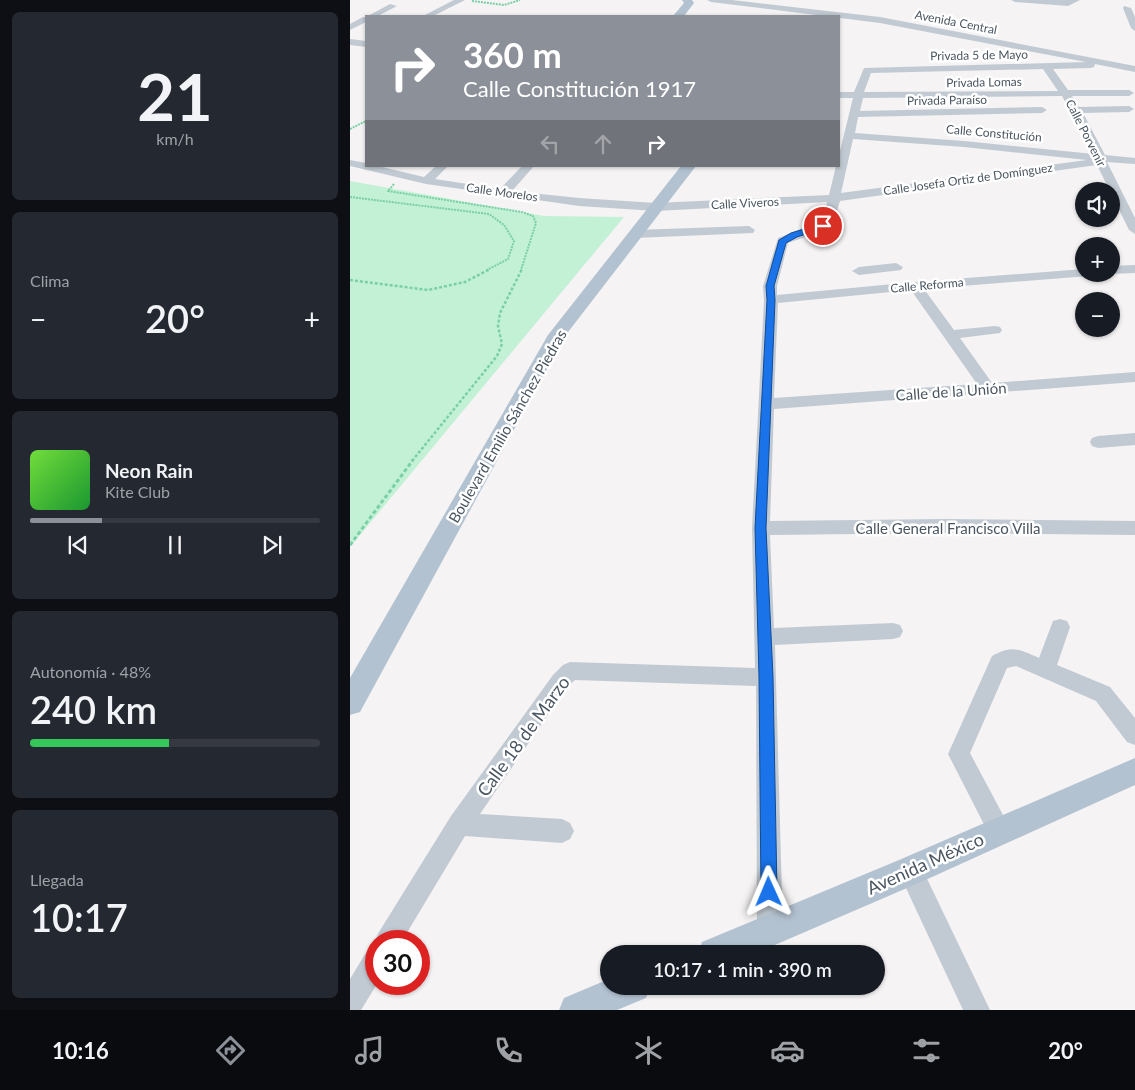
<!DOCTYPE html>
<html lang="es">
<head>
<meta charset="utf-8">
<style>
	:root { --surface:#171b24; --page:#242831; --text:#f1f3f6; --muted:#9ea1a6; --line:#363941; --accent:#8c9099 }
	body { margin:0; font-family:Lato,sans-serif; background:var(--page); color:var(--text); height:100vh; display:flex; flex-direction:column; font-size:19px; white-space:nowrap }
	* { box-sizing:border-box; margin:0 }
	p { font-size:16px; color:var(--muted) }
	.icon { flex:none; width:28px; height:28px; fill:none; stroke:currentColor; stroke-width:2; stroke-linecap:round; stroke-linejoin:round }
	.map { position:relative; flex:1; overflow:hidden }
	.details { display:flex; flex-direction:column; gap:12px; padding:12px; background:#0d0f14; width:350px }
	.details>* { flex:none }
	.banner { position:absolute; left:15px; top:15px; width:475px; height:152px; border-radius:0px; box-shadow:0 1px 4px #0004; background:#8c9099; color:#fff; overflow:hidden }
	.controls { position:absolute; left:725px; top:182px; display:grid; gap:10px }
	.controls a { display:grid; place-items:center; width:45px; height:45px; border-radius:50%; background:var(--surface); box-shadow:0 1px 4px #0004; font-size:25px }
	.speed { position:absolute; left:15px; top:930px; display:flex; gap:10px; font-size:25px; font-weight:700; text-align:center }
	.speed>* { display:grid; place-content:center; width:65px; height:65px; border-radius:50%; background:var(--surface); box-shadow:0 1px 4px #0004; line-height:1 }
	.speed .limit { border:8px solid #d22; background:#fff; color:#111 }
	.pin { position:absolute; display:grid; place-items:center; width:42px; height:42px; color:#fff; margin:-21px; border:2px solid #fff; border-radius:50%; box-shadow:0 1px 5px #0007 }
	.me { position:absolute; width:55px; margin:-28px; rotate:359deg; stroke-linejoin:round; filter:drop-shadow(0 0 4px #0008) }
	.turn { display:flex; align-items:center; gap:18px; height:105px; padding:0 15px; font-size:22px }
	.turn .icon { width:65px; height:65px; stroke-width:2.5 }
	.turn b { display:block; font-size:35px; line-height:42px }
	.lanes { display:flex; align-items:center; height:48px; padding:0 15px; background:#0003; justify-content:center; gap:25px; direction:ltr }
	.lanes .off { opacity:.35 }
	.big { font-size:38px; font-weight:600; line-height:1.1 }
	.details .widget { flex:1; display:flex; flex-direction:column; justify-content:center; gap:8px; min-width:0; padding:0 18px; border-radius:8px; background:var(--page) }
	.details .dial { align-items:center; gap:0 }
	.dial b { font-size:65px; line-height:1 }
	.song { display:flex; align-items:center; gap:15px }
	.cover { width:60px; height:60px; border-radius:8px; background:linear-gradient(135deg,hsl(100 70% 55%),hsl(130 70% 35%)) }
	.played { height:5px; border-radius:2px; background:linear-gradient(90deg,var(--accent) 25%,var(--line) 25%) }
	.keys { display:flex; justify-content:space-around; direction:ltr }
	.heat { display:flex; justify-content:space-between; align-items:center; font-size:28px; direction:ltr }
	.charge { height:8px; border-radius:4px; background:linear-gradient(90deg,#34c759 48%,var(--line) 0) }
	.trip { position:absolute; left:250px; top:945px; width:285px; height:50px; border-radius:25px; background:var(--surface); box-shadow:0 1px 4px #0004; font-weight:600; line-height:50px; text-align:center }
	.tabs { display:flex; height:80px; justify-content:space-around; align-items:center; background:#090b0e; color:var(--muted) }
	.tabs .icon { width:35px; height:35px }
	.tabs .on { color:var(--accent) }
	.tabs b { font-size:22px; color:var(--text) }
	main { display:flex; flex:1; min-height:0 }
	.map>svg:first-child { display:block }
	.green { fill:#c3f1d5 }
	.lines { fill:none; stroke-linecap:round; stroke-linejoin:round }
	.path-far2 { stroke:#7ad0a6; stroke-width:2; stroke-dasharray:2 1; stroke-linecap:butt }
	.path-far1 { stroke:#7ad0a6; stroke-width:2.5; stroke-dasharray:3 2; stroke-linecap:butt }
	.path { stroke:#7ad0a6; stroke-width:3; stroke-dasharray:4 2.5; stroke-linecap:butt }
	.minor { fill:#c1cad2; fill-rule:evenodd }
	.major { fill:#b3c2d1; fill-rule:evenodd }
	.route { fill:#1a73e8; stroke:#114b97 }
	.labels { text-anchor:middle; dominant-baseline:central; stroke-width:5; stroke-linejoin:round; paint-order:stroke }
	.far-street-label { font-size:12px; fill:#4a5661; stroke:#fff }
	.street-label { font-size:15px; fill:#4a5661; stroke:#fff }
	.near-street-label { font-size:18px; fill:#4a5661; stroke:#fff }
</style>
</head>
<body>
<main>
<section class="details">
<div class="widget dial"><b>21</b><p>km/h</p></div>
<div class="widget"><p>Clima</p>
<div class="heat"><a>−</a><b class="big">20°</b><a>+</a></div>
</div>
<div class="widget">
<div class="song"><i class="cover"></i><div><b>Neon Rain</b><p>Kite Club</p></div></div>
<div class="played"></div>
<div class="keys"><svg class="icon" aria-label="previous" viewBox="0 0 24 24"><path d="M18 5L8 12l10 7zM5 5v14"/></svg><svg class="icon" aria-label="pause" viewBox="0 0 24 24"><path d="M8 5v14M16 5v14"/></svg><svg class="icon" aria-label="next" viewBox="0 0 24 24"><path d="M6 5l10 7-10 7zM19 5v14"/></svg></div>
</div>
<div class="widget"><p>Autonomía · 48%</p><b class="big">240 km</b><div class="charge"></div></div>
<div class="widget"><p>Llegada</p><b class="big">10:17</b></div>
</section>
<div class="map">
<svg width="785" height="1010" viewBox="0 0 785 1010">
	<rect width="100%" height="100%" fill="#f5f3f3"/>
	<polygon class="green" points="0,181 194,216 274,217 0,547"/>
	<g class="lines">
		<g class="path-far2">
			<polyline points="122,1 154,5 170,0"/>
			<polyline points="0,129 16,121"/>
			<polyline points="44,184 38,191 172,212 183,216 186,223 171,270"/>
			<polyline points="0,197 139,214 154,225 164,241 158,259 137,270"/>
		</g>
		<g class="path-far1">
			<polyline points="0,280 78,290 115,282 140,269"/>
			<polyline points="62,461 147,356 152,344 148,326 150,313 172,269"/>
		</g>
		<polyline class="path" points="0,545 63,460"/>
		<g class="minor">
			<polygon points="104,0 115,0 83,16 73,16"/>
			<path d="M357,0H382L530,17L785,66V72L745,64L744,67L741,68L703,69L718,90H779L784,93L779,96H722L729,107L779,106L784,109L779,112L733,113L755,155L785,158V164L757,162L785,218V234L779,230L747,165L490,201L483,224L467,233L438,243L427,286V295L565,282L734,269V274H740L739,276L574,289L604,330L645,326L650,327L652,330L650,333L610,338L642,383L785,372V382L424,409L420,521L595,519L785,521V535L595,533L420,535L424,628L543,623L550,625L553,631L550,637L543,639L425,645L433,931L429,940L420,944L411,940L407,931L406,686L225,680L217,687L130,814L212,819L220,823L224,831L220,839L212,843L115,836L52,941H26V943L25,941L29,932L101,816L203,675L213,665L220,662L405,668L402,528L414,300L413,286L428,238L470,222L473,219L477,202L306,211L229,206L76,184L0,166V160L16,163V166H28L74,177L86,166H98L85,179L150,189L172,166H184L162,191L229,198L306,203L479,195L486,166H489V155L503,98H489V92H504L514,68L736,62L530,23L361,2ZM693,69L708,91L514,92L521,73ZM712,96L744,154L614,141L505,133L508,117L692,113L697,110L692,107L510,111L513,98ZM503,139L614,147L737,160L491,193ZM561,290L627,384L424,398L428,303Z"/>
			<polygon points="661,0 730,0 718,6 665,2"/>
			<polygon points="40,4 47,6 28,16 18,16"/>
			<polygon points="774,6 781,8 785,17 785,31 781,28 773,8"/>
			<polygon points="13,17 16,17 16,22 0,30 0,24"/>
			<polygon points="0,39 16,41 16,47 0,45"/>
			<polygon points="399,226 405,230 403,233 285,238 279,234 285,230"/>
			<polygon points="546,263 553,267 551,270 509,275 502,271 509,267"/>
			<polygon points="785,265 785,273 761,274 760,274 761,266"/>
			<polygon points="785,433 785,445 748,448 742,446 740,442 742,438 748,436"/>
			<path d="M710,619L717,621L720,627L707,665L760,687L785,718V745L777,742L746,701L666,666L657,668L620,753L661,830L657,838L649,842L641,838L598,754L642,656C662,645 669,649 689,658L703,621Z"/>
			<polygon points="560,859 569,862 640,1010 613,1010 548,871 551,862"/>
			<polygon points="26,947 27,984 11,1010 0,1010 0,979 17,951"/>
		</g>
		<g class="major">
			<polygon points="332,0 342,0 344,3 334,16 323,16 334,3"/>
			<polygon points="331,166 346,166 215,336 10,712 0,715 0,678 198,335"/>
			<polygon points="785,758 785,785 571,882 404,954 348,954 352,942 549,860"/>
			<polygon points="259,979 259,986 301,986 296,998 267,1010 209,1010 214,998"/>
		</g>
	</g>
	<polygon class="route" points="473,223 476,224 476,227 447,237 436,243 424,286 425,300 416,528 423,677 427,892 425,897 419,900 414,897 411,892 409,677 405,528 417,300 416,286 429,240 441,233"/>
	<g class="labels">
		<g class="far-street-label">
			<text transform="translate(606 22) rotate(11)">Avenida Central</text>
			<text transform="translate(629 55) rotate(-1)">Privada 5 de Mayo</text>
			<text transform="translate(634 82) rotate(-1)">Privada Lomas</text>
			<text transform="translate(597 100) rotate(-1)">Privada Paraíso</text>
			<text transform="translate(644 133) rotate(5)">Calle Constitución</text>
			<text transform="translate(736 133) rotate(63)">Calle Porvenir</text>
			<text transform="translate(618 179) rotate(-8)">Calle Josefa Ortiz de Domínguez</text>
			<text transform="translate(152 192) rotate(8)">Calle Morelos</text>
			<text transform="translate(395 203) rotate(-3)">Calle Viveros</text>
			<text transform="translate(577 285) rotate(-5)">Calle Reforma</text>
		</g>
		<g class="street-label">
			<text transform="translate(601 391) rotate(-4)">Calle de la Unión</text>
			<text transform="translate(157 426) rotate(-60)">Boulevard Emilio Sánchez Piedras</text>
			<text x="598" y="528">Calle General Francisco Villa</text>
		</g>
		<g class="near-street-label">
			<text transform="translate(173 736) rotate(-54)">Calle 18 de Marzo</text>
			<text transform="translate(575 863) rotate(-24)">Avenida México</text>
		</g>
	</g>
</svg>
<div class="controls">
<a><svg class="icon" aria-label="sound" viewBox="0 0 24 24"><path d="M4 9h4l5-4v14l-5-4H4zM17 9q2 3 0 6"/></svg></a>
<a>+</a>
<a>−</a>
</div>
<div class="speed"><div class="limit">30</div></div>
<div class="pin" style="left:473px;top:226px;background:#d93025"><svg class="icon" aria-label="arrive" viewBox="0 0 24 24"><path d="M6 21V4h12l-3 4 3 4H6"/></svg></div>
<svg class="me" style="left:419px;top:892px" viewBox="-20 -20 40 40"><path d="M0-17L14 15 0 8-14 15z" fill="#1a73e8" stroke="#fff" stroke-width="4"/></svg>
<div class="trip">10:17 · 1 min · 390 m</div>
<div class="banner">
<div class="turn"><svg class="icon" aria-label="right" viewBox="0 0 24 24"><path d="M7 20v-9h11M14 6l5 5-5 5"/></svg><div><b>360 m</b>Calle Constitución 1917</div></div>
<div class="lanes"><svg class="icon off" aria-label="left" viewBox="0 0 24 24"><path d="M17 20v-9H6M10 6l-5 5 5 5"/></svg><svg class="icon off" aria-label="ahead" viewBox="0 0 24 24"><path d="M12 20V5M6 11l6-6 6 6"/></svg><svg class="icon" aria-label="right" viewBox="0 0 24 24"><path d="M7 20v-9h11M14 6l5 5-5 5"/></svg></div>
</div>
</div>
</main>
<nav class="tabs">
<b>10:16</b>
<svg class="icon on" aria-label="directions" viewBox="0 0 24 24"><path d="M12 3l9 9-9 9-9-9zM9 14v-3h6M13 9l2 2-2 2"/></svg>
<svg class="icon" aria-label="music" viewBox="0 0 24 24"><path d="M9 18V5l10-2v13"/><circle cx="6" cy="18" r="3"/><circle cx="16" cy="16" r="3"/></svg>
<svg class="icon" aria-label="phone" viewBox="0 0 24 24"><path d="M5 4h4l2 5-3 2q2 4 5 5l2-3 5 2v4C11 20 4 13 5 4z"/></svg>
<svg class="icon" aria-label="climate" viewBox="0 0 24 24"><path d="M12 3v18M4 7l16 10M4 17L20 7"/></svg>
<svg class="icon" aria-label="car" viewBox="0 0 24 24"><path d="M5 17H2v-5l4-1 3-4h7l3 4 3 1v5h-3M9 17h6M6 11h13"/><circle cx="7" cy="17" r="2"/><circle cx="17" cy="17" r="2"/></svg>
<svg class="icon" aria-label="filters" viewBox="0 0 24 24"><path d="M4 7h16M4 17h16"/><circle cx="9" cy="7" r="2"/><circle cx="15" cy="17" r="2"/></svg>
<b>20°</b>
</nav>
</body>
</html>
